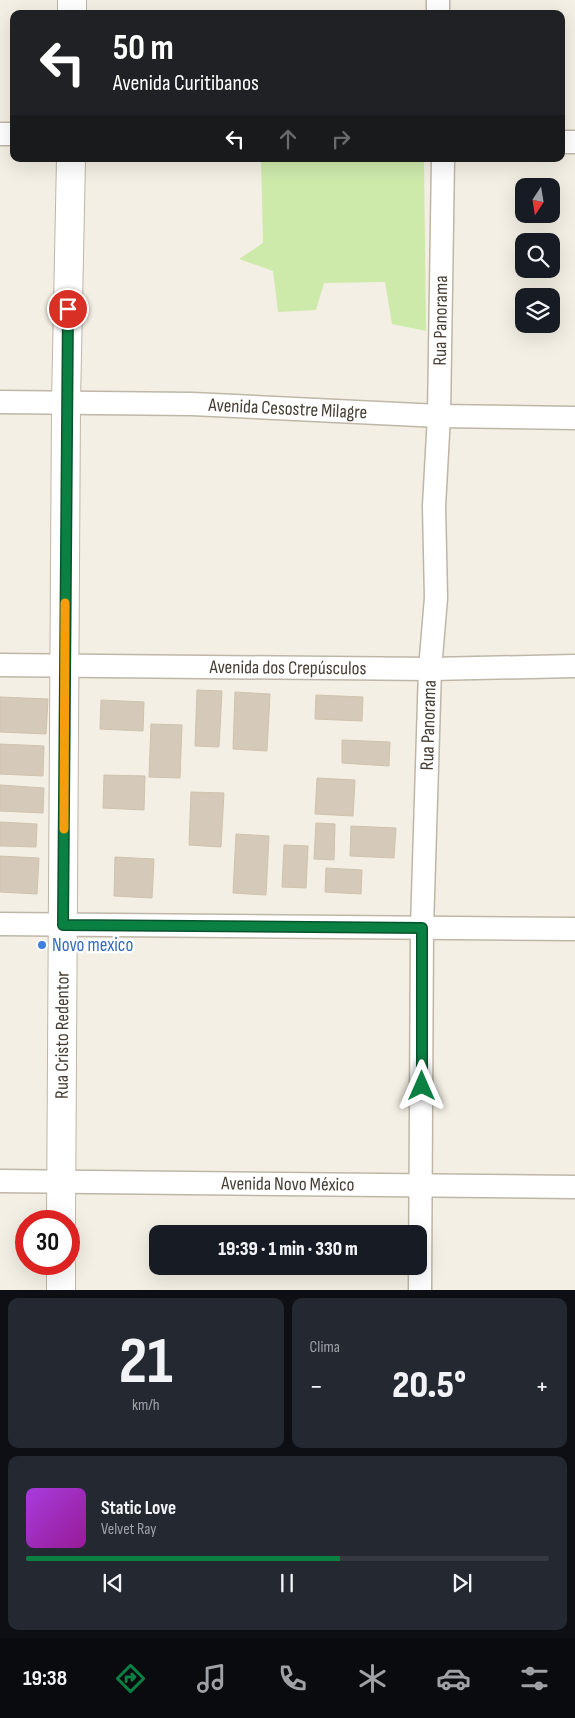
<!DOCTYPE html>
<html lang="pt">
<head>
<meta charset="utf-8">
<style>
	:root { --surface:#171b24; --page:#242831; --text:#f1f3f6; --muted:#9ea1a6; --line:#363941; --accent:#0b8043 }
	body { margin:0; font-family:"Sofia Sans Condensed",sans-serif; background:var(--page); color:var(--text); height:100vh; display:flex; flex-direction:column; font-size:19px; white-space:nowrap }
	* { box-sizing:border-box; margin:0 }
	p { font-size:16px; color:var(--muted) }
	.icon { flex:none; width:28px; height:28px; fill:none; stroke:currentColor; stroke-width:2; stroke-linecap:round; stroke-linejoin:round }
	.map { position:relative; height:1290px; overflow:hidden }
	.details { display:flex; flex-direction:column; gap:8px; padding:8px; background:#0d0f14; flex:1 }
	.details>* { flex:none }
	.guide { position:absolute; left:10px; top:10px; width:555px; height:152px; border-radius:10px; box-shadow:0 5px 20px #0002; background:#202124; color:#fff; overflow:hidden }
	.needle { width:32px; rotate:192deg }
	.fabs { position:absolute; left:515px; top:178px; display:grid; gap:10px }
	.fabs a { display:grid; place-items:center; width:45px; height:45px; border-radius:10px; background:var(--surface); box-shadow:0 5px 20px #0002; font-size:25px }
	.speed { position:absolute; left:15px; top:1210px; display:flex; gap:10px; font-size:25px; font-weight:700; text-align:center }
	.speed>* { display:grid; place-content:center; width:65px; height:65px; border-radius:50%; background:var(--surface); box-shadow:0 5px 20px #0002; line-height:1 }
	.speed .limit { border:8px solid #d22; background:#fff; color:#111 }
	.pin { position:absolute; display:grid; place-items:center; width:42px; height:42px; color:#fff; margin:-21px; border:2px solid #fff; border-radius:50%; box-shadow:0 1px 5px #0007 }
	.me { position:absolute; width:55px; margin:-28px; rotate:0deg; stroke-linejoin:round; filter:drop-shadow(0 0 4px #0008) }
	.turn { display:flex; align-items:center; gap:18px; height:105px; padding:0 20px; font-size:22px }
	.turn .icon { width:65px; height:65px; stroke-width:2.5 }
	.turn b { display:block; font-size:35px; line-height:42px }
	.lanes { display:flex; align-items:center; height:48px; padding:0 20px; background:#0003; justify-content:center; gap:25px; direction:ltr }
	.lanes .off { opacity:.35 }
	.big { font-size:38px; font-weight:800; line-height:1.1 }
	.details .tile { flex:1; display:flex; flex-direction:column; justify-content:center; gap:8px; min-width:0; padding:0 18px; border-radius:10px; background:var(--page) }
	.details .dial { align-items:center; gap:0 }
	.dial b { font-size:65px; line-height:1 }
	.song { display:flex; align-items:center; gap:15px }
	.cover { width:60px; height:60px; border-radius:8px; background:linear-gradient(135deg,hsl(280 70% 55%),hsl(300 70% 35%)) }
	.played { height:5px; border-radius:2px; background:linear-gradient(90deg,var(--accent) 60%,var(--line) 60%) }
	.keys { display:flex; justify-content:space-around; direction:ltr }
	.heat { display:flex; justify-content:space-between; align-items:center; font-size:28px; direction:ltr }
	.details .tiles { flex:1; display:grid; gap:8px; grid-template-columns:1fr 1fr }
	.tile:last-child { grid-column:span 2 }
	.trip { position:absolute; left:149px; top:1225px; width:278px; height:50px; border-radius:10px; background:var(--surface); box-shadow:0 5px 20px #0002; font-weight:800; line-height:50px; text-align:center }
	.tab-bar { display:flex; height:80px; justify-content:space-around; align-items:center; background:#090b0e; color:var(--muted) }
	.tab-bar .icon { width:35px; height:35px }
	.tab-bar .on { color:var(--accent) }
	.tab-bar b { font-size:22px; color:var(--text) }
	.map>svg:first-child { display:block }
	.green { fill:#ceeaab }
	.building { fill:#d5cab9; stroke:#d0c2ac }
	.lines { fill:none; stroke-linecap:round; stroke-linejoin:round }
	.minor-casing { stroke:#bfb6a7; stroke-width:25 }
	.tertiary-casing { stroke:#bfb6a7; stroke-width:30 }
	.minor { stroke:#fff; stroke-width:22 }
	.tertiary { stroke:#fff; stroke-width:28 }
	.route-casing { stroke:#07532c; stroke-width:12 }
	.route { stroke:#0b8043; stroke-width:9 }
	.slow { stroke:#f59e0b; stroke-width:9 }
	.shop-dot { fill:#3f7fe0; stroke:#fff; stroke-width:2 }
	.labels { text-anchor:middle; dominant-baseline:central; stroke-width:5; stroke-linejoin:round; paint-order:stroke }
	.street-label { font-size:19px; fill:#463e34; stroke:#fff }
	.shop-label { font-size:19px; fill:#366cbe; stroke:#fff; text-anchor:start }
</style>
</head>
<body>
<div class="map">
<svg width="575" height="1291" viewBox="0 0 575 1291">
	<rect width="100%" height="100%" fill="#f3efe4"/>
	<polygon class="green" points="261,159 424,159 426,331 392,324 385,282 324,283 316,310 278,312 273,271 239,259 263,243"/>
	<g class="building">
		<polygon points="197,690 222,691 219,747 195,746"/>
		<polygon points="235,692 270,694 267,751 233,749"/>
		<polygon points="316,695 363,697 362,721 315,719"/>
		<polygon points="0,697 48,699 46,734 0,732"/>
		<polygon points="101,700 144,702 143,731 100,729"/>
		<polygon points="151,724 182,725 180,778 149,777"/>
		<polygon points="342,740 390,742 389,766 342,763"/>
		<polygon points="0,744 44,746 43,776 0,774"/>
		<polygon points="104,775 145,776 144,810 103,808"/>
		<polygon points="317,778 355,780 353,816 315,814"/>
		<polygon points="0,785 44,788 43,813 0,811"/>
		<polygon points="191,792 224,793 221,847 189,845"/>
		<polygon points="0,822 37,824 36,847 0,846"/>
		<polygon points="316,823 335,824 334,860 314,859"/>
		<polygon points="351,826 396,828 394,858 350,856"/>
		<polygon points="236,834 269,836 266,895 233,893"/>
		<polygon points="284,845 308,846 306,888 282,887"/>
		<polygon points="0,856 39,858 37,894 0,892"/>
		<polygon points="115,857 154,859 152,898 114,896"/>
		<polygon points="326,868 362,870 361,894 325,892"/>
	</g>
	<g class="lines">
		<defs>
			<g id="minor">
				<polyline points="438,0 438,14"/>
				<polyline points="0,134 14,134"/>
				<polyline points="561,142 575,142"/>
				<path id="s1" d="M0,402L192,404L439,416L575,418"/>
				<path id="s2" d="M0,665L430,669L575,666"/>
				<polyline points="0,924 575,929"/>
				<path id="s3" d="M0,1181L575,1187"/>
				<path id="s4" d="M420,1291L422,928L430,669L436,598L434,506L439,416L443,159"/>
			</g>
			<g id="tertiary">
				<polyline points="72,14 72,0"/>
				<path id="s5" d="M61,1221L66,403L71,159"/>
				<polyline points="61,1291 61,1264"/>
			</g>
		</defs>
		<use href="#minor" class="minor-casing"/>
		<use href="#tertiary" class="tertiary-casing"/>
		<use href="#minor" class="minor"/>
		<use href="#tertiary" class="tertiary"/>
	</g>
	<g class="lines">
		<defs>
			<polyline id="route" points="68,309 63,925 422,928 422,1086"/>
		</defs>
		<use href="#route" class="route-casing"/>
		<use href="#route" class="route"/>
		<polyline class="slow" points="64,829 65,603"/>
	</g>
	<circle class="shop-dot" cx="42" cy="945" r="5"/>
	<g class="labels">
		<g class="street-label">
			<text stroke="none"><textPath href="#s4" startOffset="971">Rua Panorama</textPath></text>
			<text stroke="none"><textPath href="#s1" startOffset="288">Avenida Cesostre Milagre</textPath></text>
			<text stroke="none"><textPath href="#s2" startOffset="288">Avenida dos Crepúsculos</textPath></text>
			<text stroke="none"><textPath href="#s4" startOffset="566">Rua Panorama</textPath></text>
			<text stroke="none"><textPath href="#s5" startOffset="186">Rua Cristo Redentor</textPath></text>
			<text stroke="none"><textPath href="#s3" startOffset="288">Avenida Novo México</textPath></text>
		</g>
		<g class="shop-label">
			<text x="52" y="945">Novo mexico</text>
		</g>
	</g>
</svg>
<div class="fabs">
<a><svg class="needle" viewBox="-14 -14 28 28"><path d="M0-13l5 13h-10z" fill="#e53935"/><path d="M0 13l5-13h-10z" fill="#9ea1a6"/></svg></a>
<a><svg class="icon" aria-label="search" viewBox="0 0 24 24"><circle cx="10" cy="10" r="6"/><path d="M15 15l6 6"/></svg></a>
<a><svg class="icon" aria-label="layers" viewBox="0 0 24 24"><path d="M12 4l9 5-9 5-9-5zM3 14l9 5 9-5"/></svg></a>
</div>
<div class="speed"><div class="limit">30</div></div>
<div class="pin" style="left:68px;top:309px;background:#d93025"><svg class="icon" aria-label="arrive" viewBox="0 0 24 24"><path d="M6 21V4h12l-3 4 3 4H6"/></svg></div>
<svg class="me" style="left:422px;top:1086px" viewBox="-20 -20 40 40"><path d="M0-17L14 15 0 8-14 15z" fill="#0b8043" stroke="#fff" stroke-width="4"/></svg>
<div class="trip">19:39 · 1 min · 330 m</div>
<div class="guide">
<div class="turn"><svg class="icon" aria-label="left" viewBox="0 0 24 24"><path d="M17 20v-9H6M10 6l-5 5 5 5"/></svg><div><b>50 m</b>Avenida Curitibanos</div></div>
<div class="lanes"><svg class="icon" aria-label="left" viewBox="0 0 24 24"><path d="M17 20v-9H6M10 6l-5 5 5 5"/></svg><svg class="icon off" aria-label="ahead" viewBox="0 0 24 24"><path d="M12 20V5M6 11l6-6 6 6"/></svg><svg class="icon off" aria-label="right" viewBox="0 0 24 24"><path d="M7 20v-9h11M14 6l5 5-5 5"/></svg></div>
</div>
</div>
<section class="details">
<div class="tiles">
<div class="tile dial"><b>21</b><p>km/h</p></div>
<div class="tile"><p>Clima</p>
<div class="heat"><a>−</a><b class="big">20.5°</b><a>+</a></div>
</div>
<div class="tile">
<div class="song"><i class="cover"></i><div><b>Static Love</b><p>Velvet Ray</p></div></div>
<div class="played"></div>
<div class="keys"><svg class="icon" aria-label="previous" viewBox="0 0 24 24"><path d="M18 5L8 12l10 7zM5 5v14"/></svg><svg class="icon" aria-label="pause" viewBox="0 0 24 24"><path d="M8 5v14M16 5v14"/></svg><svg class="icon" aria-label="next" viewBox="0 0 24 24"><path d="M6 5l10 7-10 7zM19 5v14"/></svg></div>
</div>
</div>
</section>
<nav class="tab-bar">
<b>19:38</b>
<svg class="icon on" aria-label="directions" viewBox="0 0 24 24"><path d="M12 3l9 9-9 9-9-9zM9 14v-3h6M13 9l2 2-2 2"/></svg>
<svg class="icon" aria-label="music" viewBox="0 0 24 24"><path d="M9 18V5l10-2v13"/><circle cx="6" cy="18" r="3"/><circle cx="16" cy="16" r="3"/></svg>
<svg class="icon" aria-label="phone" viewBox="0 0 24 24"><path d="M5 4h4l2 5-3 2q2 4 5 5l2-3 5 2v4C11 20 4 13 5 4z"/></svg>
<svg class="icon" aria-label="climate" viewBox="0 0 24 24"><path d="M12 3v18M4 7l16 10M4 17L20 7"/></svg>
<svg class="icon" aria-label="car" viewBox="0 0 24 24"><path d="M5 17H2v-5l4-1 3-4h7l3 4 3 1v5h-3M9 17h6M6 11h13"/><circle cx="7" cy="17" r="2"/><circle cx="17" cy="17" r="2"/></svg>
<svg class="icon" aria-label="filters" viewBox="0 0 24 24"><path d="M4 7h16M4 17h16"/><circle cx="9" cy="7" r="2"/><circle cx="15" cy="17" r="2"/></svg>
</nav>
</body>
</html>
